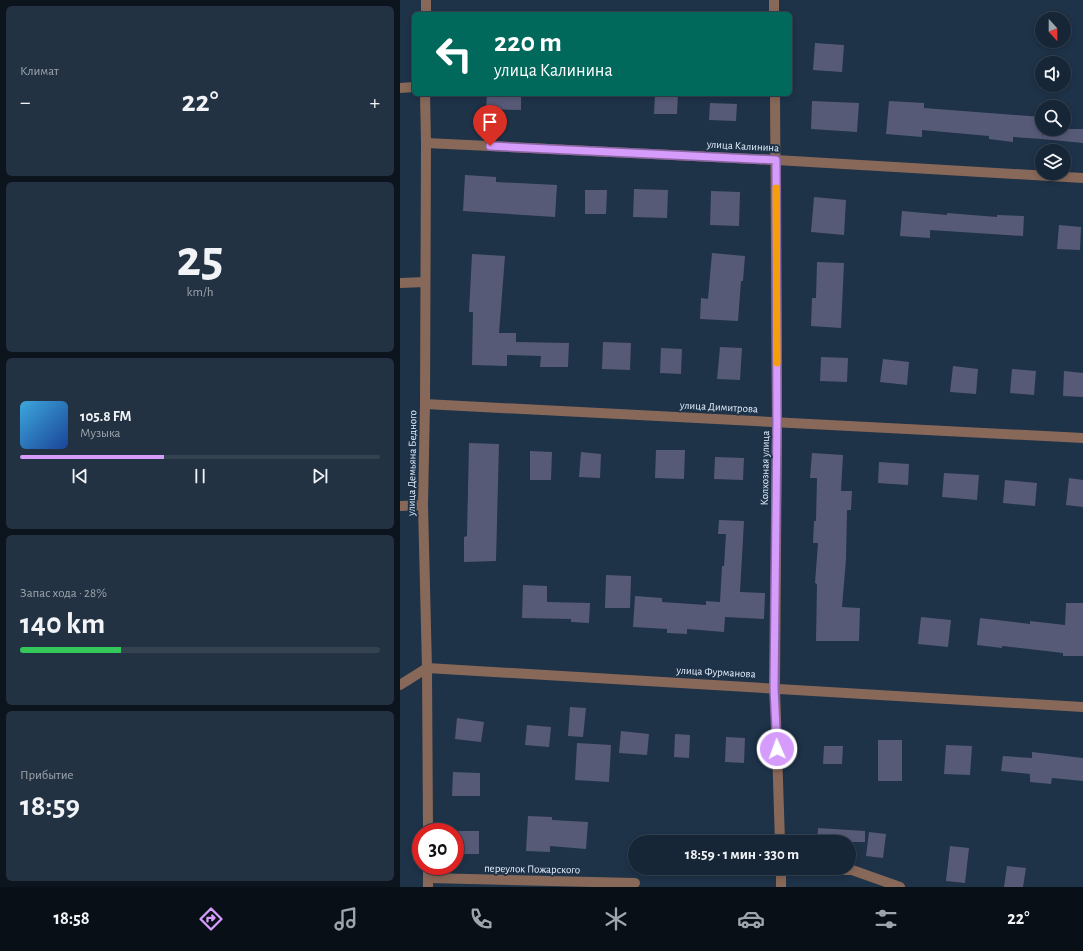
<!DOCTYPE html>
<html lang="ru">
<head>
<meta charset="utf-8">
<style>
	:root { --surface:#162636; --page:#233242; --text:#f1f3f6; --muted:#9ea5ad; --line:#354351; --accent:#d59cfb }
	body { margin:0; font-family:"Alegreya Sans",sans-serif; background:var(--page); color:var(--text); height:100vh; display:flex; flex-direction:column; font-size:15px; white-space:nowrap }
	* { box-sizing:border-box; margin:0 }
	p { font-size:13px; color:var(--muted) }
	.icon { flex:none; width:22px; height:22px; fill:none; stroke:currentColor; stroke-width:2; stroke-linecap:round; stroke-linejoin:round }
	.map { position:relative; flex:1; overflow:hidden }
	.side { display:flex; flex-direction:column; gap:6px; padding:6px; background:#0c151e; width:400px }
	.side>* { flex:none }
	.hud { position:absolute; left:12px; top:12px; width:380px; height:84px; border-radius:6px; box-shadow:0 2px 6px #0003,0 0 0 1px var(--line); background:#00695c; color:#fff; overflow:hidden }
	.needle { width:26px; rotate:159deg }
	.controls { position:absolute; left:635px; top:12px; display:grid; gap:8px }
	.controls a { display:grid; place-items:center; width:36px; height:36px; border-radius:50%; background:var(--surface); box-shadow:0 2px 6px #0003,0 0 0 1px var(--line); font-size:20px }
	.speed { position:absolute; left:12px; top:823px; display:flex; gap:8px; font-size:20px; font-weight:700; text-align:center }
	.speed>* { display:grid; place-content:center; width:52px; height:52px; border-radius:50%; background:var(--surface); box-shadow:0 2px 6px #0003,0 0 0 1px var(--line); line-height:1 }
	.speed .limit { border:6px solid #d22; background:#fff; color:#111 }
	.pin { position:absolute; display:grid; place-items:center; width:34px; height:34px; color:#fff; margin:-41px -17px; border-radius:50% 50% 50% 0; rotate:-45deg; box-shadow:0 0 4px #0007 }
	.pin .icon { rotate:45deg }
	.me { position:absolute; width:44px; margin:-22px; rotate:358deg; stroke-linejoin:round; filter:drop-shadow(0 0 3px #0008) }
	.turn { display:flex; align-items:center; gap:14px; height:84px; padding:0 16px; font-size:18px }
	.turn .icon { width:52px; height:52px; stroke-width:2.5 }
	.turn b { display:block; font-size:28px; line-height:34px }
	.big { font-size:30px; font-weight:700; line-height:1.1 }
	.side .card { flex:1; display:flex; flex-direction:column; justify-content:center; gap:6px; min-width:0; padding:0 14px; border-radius:6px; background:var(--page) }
	.side .dial { align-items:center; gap:0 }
	.dial b { font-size:52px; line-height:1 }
	.song { display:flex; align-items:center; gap:12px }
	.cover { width:48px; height:48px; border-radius:6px; background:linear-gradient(135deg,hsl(200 70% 55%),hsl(220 70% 35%)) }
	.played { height:4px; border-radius:2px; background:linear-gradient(90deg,var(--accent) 40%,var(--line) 40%) }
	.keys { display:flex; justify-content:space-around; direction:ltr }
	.heat { display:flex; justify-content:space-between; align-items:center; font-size:22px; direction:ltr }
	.charge { height:6px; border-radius:3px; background:linear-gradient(90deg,#34c759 28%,var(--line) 0) }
	.trip { position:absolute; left:228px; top:835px; width:228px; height:40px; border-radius:20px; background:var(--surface); box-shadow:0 2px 6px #0003,0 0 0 1px var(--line); font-weight:700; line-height:40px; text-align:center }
	.tab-bar { display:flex; height:64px; justify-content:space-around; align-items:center; background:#090f16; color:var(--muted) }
	.tab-bar .icon { width:28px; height:28px }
	.tab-bar .active { color:var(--accent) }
	.tab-bar b { font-size:18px; color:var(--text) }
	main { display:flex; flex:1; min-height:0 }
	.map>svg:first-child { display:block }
	.building { fill:#575a77 }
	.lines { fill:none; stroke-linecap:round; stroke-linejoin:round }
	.minor { stroke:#886858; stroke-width:10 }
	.route-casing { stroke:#8a65a3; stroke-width:10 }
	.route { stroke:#d59cfb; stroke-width:7 }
	.slow { stroke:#f59e0b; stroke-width:7 }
	.labels { text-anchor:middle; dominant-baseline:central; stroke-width:4; stroke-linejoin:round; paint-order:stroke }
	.street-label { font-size:11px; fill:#e2effd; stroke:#1e3248 }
</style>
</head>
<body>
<main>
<section class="side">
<div class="card"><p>Климат</p>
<div class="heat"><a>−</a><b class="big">22°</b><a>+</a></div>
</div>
<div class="card dial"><b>25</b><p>km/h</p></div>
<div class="card">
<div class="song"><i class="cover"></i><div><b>105.8 FM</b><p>Музыка</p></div></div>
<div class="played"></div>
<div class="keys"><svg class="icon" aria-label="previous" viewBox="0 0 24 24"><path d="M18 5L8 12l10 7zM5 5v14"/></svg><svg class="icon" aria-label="pause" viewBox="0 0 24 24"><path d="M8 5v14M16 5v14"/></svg><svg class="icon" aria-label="next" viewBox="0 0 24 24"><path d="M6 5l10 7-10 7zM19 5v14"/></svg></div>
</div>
<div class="card"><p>Запас хода · 28%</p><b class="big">140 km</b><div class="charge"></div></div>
<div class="card"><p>Прибытие</p><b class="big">18:59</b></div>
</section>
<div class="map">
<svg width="683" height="887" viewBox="0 0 683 887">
	<rect width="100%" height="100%" fill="#1e3248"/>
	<g class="building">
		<polygon points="415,43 444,45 442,72 413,70"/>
		<polygon points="87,94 121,94 121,110 86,109"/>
		<polygon points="255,94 278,94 277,114 254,114"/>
		<polygon points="412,101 459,103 457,132 411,129"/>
		<polygon points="489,101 524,103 524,108 642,117 642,139 613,137 613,142 589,139 589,136 522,130 522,137 486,134"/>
		<polygon points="310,103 337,104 336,121 309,120"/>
		<polygon points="643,129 683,129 683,143 642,139"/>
		<polygon points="65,175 96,177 96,182 157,185 155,217 63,211"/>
		<polygon points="234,189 268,190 267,218 233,217"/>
		<polygon points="185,190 207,190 206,214 185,214"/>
		<polygon points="311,191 340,192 339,226 310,225"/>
		<polygon points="414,197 446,200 444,235 411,232"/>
		<polygon points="502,211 547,215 547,213 597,217 597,215 624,216 623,236 530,230 530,238 500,236"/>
		<polygon points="659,225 681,227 680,250 657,249"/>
		<polygon points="312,253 345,256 343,281 341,281 338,321 300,319 301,298 308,299"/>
		<polygon points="72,254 105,256 99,333 116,333 116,342 169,343 168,367 140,367 141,356 107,355 107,366 72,365 73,312 69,312"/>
		<polygon points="417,262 444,263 441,328 411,326 412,298 416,298"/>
		<polygon points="203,342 231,343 230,370 202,369"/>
		<polygon points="320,347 342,348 340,380 317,379"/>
		<polygon points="261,348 282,349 281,374 260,373"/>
		<polygon points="421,357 448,358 447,382 420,381"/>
		<polygon points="483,359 509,362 507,385 480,382"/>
		<polygon points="553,366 578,369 576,394 550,392"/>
		<polygon points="612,369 636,371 634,395 610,393"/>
		<polygon points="664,371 683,373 683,397 663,396"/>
		<polygon points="69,443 99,444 96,561 64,562 64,537 67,536"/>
		<polygon points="256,450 285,450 284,479 255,478"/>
		<polygon points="130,451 152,452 151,480 130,480"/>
		<polygon points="181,452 201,454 200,478 179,477"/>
		<polygon points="412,453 443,455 441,491 452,491 451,510 447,510 446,559 442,607 460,608 459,641 416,641 417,584 415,583 418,543 413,543 414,521 416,521 417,478 410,478"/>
		<polygon points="315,457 344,458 343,480 314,479"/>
		<polygon points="479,462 509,464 508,485 478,483"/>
		<polygon points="544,473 579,475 577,500 542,497"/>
		<polygon points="669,478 683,480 683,507 666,505"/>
		<polygon points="605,480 637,483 635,506 603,503"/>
		<polygon points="319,520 344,521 340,592 365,593 364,619 325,617 324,632 287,629 287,634 267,633 267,629 233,627 235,596 262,598 262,602 306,605 306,601 320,602 322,566 324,566 326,534 318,534"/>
		<polygon points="206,575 231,576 230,608 205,608"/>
		<polygon points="123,585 147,586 147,602 190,603 189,623 171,622 171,619 122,618"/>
		<polygon points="666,603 683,603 683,656 663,656 663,653 602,646 602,648 577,645 580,618 630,624 630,621 665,625"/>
		<polygon points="521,617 551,620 548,647 518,644"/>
		<polygon points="170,707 186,708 183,737 168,736"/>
		<polygon points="57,718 84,722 81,742 55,739"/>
		<polygon points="127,725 151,727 149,747 125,745"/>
		<polygon points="221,731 249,734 247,755 219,753"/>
		<polygon points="275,734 290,735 289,758 274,757"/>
		<polygon points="326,737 345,738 344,763 325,762"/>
		<rect x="478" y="740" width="24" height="41"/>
		<polygon points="177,743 211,745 209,782 175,780"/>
		<polygon points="546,745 572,746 570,775 544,774"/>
		<polygon points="424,746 443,746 442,764 423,764"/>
		<polygon points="632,752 683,758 683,781 652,778 651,784 630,782 630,774 601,771 603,756 632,758"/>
		<polygon points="53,772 80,773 80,796 52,796"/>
		<polygon points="128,816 152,817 152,820 188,822 186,849 150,846 150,852 126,851"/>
		<polygon points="418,828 465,831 465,842 417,842"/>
		<rect x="55" y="831" width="24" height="23"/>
		<polygon points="469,832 486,834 483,858 466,856"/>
		<polygon points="302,836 328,837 328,842 301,842"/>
		<polygon points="550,846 569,848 565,883 546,881"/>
		<polygon points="607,866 626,868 623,887 604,887"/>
		<polygon points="300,868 327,868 327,872 300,871"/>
	</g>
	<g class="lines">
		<g class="minor">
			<polyline points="374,0 374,14"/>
			<polyline points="26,14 26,0"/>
			<polyline points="0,88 14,87"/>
			<polyline points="25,94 26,143 25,404 23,505 27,668 28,832"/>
			<polyline points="375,94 377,422 375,688 380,842"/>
			<polyline points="26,143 376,160 683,178"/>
			<polyline points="0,283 25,282"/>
			<polyline points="25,404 683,438"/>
			<polyline points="0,506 23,505"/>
			<polyline points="0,685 27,668 683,707"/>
			<polyline points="28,866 28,887"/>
			<polyline points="381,868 381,887"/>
			<polyline points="381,870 452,870 500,887"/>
			<polyline points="28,878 235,883"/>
		</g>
	</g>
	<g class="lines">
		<defs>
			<polyline id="route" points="90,146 376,160 377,422 374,688 377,749"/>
		</defs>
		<use href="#route" class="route-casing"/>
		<use href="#route" class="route"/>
		<polyline class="slow" points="376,188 377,363"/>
	</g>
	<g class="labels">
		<g class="street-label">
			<text transform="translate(343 146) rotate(3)">улица Калинина</text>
			<text transform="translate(319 407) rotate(3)">улица Димитрова</text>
			<text transform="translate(12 463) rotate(-89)">улица Демьяна Бедного</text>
			<text transform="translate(365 468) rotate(-89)">Колхозная улица</text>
			<text transform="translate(316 672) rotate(3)">улица Фурманова</text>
			<text transform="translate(132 869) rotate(1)">переулок Пожарского</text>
		</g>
	</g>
</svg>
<div class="controls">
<a><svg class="needle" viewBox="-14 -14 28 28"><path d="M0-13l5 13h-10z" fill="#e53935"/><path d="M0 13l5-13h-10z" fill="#9ea5ad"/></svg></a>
<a><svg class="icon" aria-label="sound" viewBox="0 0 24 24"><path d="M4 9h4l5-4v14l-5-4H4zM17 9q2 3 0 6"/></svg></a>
<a><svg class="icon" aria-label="search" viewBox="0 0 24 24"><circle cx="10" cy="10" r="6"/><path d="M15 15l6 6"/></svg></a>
<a><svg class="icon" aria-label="layers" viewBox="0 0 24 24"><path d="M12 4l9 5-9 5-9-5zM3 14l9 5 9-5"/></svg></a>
</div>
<div class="speed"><div class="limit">30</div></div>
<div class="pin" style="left:90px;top:146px;background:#d93025"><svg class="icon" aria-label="arrive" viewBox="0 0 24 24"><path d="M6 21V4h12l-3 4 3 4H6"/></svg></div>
<svg class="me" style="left:377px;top:749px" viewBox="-20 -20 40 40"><circle r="17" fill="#d59cfb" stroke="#fff" stroke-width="3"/><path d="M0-11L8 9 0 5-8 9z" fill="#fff"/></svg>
<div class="trip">18:59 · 1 мин · 330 m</div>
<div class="hud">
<div class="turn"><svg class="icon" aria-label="left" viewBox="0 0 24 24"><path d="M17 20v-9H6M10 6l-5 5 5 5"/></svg><div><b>220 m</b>улица Калинина</div></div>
</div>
</div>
</main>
<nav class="tab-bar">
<b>18:58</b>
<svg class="icon active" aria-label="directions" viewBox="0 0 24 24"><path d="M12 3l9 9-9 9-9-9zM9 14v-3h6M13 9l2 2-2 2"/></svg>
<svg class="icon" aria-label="music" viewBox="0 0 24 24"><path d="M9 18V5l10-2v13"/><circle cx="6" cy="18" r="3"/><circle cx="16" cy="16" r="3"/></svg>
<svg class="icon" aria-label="phone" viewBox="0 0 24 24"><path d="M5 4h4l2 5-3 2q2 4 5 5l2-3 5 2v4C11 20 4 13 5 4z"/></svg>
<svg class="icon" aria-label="climate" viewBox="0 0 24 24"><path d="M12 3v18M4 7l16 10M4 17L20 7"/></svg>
<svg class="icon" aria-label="car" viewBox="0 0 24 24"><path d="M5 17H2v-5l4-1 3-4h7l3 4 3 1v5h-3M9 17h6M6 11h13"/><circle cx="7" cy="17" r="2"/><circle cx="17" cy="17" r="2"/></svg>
<svg class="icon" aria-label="filters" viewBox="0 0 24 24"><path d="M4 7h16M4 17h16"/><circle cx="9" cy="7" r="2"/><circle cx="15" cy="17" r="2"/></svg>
<b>22°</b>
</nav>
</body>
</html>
